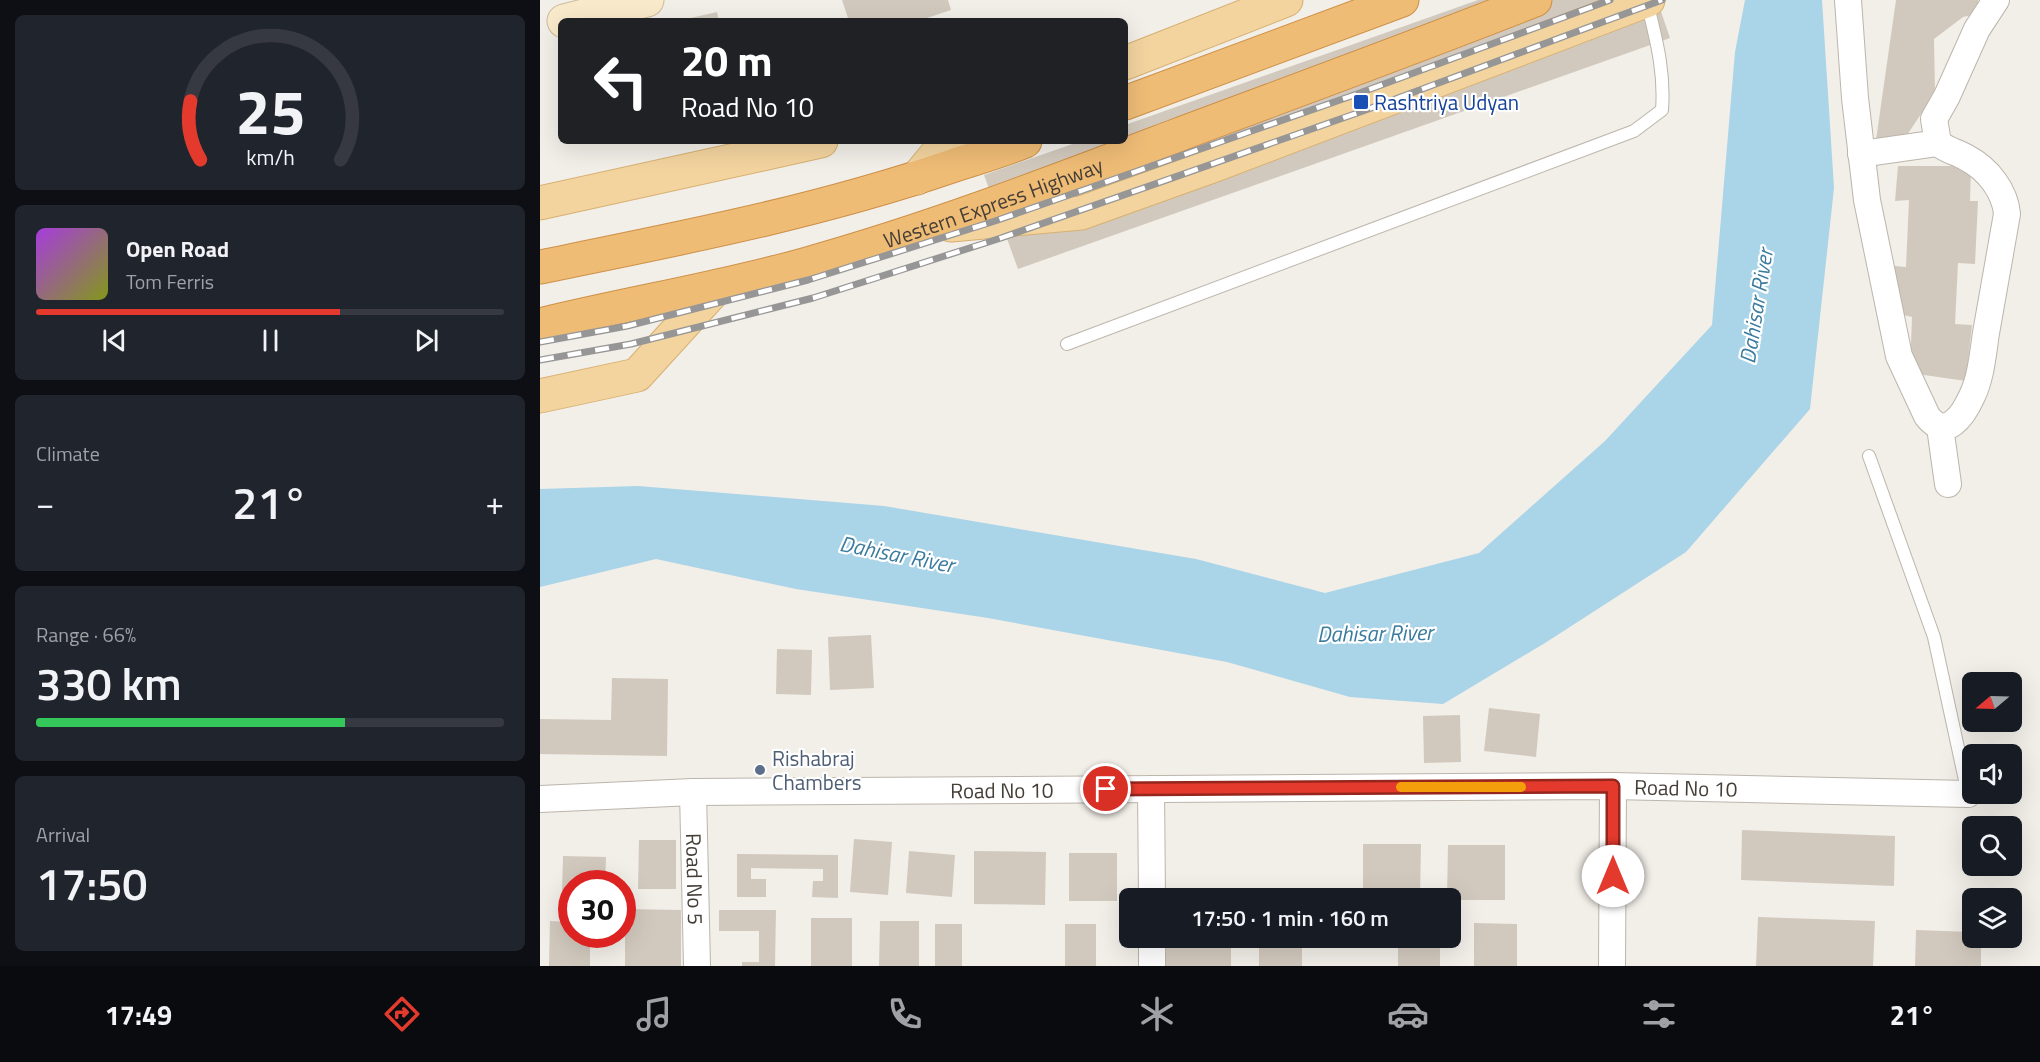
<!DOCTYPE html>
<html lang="en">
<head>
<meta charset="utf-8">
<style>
	:root { --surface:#171b24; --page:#20242c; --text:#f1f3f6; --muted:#9ea1a6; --line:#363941; --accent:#e33a2d }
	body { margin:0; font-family:"Titillium Web",sans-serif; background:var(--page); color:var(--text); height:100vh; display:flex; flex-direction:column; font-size:22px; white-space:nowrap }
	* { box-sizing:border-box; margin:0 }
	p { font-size:20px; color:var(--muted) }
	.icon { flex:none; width:33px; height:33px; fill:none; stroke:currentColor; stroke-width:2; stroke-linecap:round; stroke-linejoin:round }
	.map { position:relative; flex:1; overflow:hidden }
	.drawer { display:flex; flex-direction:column; gap:15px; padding:15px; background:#0d0f14; width:540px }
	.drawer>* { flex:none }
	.banner { position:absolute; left:18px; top:18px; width:570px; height:126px; border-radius:9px; box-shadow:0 6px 24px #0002; background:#202124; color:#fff; overflow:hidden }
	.needle { width:39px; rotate:251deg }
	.controls { position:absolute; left:1422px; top:672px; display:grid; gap:12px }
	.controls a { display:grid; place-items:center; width:60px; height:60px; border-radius:9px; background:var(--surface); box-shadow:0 6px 24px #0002; font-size:30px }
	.speed { position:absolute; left:18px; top:870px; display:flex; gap:12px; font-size:30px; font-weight:700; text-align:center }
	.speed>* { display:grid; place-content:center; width:78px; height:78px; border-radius:50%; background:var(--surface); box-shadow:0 6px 24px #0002; line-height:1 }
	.speed .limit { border:9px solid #d22; background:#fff; color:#111 }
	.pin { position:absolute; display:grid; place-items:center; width:51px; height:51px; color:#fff; margin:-26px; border:3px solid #fff; border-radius:50%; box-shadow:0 2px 6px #0007 }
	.me { position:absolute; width:66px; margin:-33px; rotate:0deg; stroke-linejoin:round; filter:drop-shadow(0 0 4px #0008) }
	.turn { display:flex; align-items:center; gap:21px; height:126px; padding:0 24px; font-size:27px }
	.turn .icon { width:78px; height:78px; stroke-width:2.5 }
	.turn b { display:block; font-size:42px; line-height:51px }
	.big { font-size:45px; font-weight:600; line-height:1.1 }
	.drawer .card { flex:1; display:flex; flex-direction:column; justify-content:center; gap:9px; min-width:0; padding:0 21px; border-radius:9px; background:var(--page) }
	.drawer .dial { align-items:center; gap:0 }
	.dial svg { height:156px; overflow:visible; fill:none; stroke:var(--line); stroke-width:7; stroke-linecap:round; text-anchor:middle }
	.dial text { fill:var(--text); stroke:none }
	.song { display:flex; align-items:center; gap:18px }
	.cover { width:72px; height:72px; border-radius:9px; background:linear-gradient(135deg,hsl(280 70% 55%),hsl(70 70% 35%)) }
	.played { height:6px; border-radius:3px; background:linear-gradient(90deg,var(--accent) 65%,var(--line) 65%) }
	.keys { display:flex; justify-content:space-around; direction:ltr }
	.heat { display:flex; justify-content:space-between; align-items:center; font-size:33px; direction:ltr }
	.charge { height:9px; border-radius:4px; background:linear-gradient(90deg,#34c759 66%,var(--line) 0) }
	.trip { position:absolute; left:579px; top:888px; width:342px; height:60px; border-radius:9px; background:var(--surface); box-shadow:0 6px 24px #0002; font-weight:600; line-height:60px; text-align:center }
	.tab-bar { display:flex; height:96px; justify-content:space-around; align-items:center; background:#090b0e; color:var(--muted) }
	.tab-bar .icon { width:42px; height:42px }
	.tab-bar .active { color:var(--accent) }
	.tab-bar b { font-size:27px; color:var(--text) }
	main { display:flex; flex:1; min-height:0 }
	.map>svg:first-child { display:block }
	.water { fill:#aad4e8 }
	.building { fill:#d2c9be }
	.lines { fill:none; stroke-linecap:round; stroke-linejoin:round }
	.lane-casing { stroke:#bcb5ab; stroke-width:14 }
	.street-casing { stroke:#bcb5ab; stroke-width:28 }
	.secondary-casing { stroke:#cdbc9c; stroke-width:35 }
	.primary-casing { stroke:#d7b071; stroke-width:35 }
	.highway-casing { stroke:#cd9047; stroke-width:35 }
	.lane { stroke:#fff; stroke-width:12 }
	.street { stroke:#fff; stroke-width:26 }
	.secondary { stroke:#f9eacb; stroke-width:33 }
	.primary { stroke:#f3d49f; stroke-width:33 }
	.highway { stroke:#efbc76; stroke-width:33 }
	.rail-casing { stroke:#969696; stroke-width:7 }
	.rail { stroke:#fff; stroke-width:4.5; stroke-dasharray:14; stroke-linecap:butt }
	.route-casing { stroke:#94261d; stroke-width:15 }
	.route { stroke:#e33a2d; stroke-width:10 }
	.slow { stroke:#f59e0b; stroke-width:10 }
	.transit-dot { fill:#1a4fb4; stroke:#fff; stroke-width:2 }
	.service-dot { fill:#5c6f8a; stroke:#fff; stroke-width:2 }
	.labels { text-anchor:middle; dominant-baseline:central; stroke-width:4.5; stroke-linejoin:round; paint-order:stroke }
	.transit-label { font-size:21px; fill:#164399; stroke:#fff; text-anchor:start }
	.street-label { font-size:21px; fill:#443e37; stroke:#fff }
	.service-label { font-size:21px; fill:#4e5e75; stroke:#fff; text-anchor:start }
	.water-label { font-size:22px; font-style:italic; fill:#3a7b9e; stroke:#fff }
</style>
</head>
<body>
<main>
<section class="drawer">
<div class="card dial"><svg viewBox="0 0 100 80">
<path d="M14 69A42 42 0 1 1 86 69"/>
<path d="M14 69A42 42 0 0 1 9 39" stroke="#e33a2d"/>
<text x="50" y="56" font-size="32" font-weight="700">25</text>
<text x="50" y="72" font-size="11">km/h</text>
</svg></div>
<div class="card">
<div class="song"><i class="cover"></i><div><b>Open Road</b><p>Tom Ferris</p></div></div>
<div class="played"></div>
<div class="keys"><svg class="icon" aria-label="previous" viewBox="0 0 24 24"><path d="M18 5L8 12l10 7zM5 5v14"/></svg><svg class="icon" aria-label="pause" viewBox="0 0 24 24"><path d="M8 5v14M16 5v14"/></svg><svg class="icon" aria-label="next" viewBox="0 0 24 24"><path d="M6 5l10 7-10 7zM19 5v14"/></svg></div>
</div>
<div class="card"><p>Climate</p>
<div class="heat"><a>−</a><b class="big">21°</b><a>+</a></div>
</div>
<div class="card"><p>Range · 66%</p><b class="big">330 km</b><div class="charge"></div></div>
<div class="card"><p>Arrival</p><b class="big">17:50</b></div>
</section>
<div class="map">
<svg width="1500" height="966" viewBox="0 0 1500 966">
	<rect width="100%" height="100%" fill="#f2eee8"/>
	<polygon class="water" points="1205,0 1282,0 1294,188 1270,409 1146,552 1005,643 903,704 810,697 687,662 448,618 256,589 116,559 0,587 0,489 98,486 344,506 656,559 785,593 939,553 1065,441 1172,325 1195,52"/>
	<g class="building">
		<polygon points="302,0 408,0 411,10 378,21 309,21"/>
		<polygon points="938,0 1117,0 1130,38 478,269 444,175 541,141 585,141 585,125"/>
		<polygon points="1356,0 1438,0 1441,13 1423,17 1394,39 1395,93 1361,144 1336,140"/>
		<polygon points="177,12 179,21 142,21 142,20"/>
		<polygon points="1358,166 1431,166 1430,201 1438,201 1435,264 1418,263 1415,324 1432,325 1426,381 1370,373 1372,317 1355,313 1355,266 1366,267 1369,200 1355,201"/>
		<polygon points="331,635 334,688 290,690 288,637"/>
		<polygon points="237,649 272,650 271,695 236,694"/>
		<polygon points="72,678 128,679 127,756 0,754 0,719 71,720"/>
		<polygon points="949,708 1000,714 996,757 944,751"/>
		<polygon points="920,715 921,762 884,763 883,716"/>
		<polygon points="1202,830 1355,836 1354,886 1201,880"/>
		<polygon points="314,839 352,842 348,895 310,892"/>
		<polygon points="99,840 136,840 136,889 98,889"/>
		<polygon points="823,844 881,844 880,898 823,898"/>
		<polygon points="908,845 965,845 965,900 910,900 910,898 907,898"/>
		<polygon points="369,851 415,855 412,897 366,893"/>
		<polygon points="434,851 506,852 505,905 434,904"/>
		<rect x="529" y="853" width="48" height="48"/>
		<polygon points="197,854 298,855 298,898 272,897 273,881 283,881 283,869 211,868 211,879 226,879 226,897 197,897"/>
		<polygon points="23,856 66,857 65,884 32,884 32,891 22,891"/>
		<polygon points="85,909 141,910 141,966 85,966"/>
		<polygon points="179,910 236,910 235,966 202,966 202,962 219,962 219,931 179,931"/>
		<polygon points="1218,917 1335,921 1333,966 1216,966"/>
		<rect x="271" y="918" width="41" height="48"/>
		<polygon points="10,921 32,922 32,934 50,934 50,966 9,966"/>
		<polygon points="340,921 379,921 379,966 339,966"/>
		<polygon points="934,923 977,924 977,966 934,966"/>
		<rect x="395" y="924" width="27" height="42"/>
		<rect x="525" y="924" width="31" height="42"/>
		<polygon points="1376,930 1432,932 1432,938 1441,938 1441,966 1375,966"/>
		<rect x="626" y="938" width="65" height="28"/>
		<rect x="719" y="938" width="43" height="28"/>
		<rect x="858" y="938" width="42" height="28"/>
	</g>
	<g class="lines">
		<defs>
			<g id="lane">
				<path d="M527,344L1094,131L1122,110C1125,71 1116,39 1107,2"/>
				<polyline points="1329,456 1394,637 1428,794"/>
			</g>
			<g id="street">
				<path d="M1308,0L1315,98L1327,200L1359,356L1387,416C1406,441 1423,416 1432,396C1441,378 1443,353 1446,333C1453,293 1460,254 1467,214C1465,191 1448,169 1427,158C1417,152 1408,151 1398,143L1394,119L1407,96L1437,29L1456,0"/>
				<polyline points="1321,154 1398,143"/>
				<polyline points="1400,427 1408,484"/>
				<polyline points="611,789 612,898"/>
				<path id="s1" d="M153,792L157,966"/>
				<path id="s2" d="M0,799L153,792L1073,786L1428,794"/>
				<polyline points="612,938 612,966"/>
				<polyline points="1072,966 1073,786"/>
			</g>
			<polyline id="secondary" points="24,21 107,0"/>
			<g id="primary">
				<polyline points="585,63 746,0"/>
				<polyline points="377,178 400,150 414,141"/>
				<polyline points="0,203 281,141"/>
				<polyline points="411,225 541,213 675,165 1108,0"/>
				<polyline points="0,396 97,375 178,286"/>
			</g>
			<g id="highway">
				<polyline points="585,103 862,0"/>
				<path d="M0,267C138,239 278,212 412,166C436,158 461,151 485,141"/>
				<path id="s3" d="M0,325C89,303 179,289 267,264C392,229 514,182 635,136C755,91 876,47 995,0"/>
			</g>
		</defs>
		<use href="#lane" class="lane-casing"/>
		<use href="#street" class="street-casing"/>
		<use href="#secondary" class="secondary-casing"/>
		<use href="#primary" class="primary-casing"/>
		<use href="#highway" class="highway-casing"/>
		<use href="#lane" class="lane"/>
		<use href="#street" class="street"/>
		<use href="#secondary" class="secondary"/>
		<use href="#primary" class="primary"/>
		<use href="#highway" class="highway"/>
		<defs>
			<g id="rail">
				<polyline points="0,342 87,326 268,280 455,221 817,94 1070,0"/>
				<polyline points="0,360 91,344 273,298 461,238 823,111 1122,0"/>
			</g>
		</defs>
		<use href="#rail" class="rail-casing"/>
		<use href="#rail" class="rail"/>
	</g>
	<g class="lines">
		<defs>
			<polyline id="route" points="566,789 1073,786 1073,876"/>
		</defs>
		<use href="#route" class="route-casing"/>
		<use href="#route" class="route"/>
		<polyline class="slow" points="861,787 981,787"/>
	</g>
	<rect class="transit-dot" x="813" y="94" width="16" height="16" rx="3"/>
	<circle class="service-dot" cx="220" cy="770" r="6"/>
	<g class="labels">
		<g class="transit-label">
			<text x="834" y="102">Rashtriya Udyan</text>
		</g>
		<g class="street-label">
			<text stroke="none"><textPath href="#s3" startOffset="470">Western Express Highway</textPath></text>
			<text stroke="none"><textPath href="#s2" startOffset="1146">Road No 10</textPath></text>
			<text stroke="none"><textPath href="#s2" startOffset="462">Road No 10</textPath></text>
			<text stroke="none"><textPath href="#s1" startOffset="87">Road No 5</textPath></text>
		</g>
		<g class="service-label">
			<text x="232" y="758">Rishabraj<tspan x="232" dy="24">Chambers</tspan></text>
		</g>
		<g class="water-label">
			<text transform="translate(1216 306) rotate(-81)">Dahisar River</text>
			<text transform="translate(357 554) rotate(11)">Dahisar River</text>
			<text transform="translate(835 633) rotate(-1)">Dahisar River</text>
		</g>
	</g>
</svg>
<div class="controls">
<a><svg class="needle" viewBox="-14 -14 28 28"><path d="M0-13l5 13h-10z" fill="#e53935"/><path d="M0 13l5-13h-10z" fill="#9ea1a6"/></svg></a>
<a><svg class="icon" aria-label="sound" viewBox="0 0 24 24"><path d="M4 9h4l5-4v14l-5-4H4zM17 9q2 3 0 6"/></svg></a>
<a><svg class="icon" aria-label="search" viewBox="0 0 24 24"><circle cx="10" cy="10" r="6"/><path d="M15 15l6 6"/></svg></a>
<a><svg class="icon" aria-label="layers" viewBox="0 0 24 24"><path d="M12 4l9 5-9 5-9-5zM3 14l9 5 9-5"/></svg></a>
</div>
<div class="speed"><div class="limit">30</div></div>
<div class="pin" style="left:566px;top:789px;background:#d93025"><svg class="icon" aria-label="arrive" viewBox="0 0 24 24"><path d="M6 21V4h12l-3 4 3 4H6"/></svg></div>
<svg class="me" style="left:1073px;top:876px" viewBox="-20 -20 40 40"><circle r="19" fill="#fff"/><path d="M0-13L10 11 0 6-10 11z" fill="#e33a2d"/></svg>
<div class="trip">17:50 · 1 min · 160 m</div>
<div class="banner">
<div class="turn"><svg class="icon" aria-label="left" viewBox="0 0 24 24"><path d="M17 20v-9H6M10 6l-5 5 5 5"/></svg><div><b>20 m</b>Road No 10</div></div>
</div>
</div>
</main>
<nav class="tab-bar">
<b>17:49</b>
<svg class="icon active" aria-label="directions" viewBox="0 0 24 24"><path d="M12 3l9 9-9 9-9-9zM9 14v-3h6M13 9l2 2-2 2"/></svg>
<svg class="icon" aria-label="music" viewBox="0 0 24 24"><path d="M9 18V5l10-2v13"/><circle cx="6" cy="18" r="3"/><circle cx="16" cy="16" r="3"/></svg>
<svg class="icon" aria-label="phone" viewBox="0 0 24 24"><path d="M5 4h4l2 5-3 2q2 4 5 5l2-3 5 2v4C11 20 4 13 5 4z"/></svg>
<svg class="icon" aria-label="climate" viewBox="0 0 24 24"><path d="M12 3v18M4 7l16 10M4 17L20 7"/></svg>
<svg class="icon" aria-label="car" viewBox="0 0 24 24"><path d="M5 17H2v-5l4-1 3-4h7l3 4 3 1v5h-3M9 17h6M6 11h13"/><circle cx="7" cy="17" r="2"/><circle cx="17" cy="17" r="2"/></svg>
<svg class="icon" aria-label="filters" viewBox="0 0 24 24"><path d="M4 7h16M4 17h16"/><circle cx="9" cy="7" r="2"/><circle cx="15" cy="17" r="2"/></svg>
<b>21°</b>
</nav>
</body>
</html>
